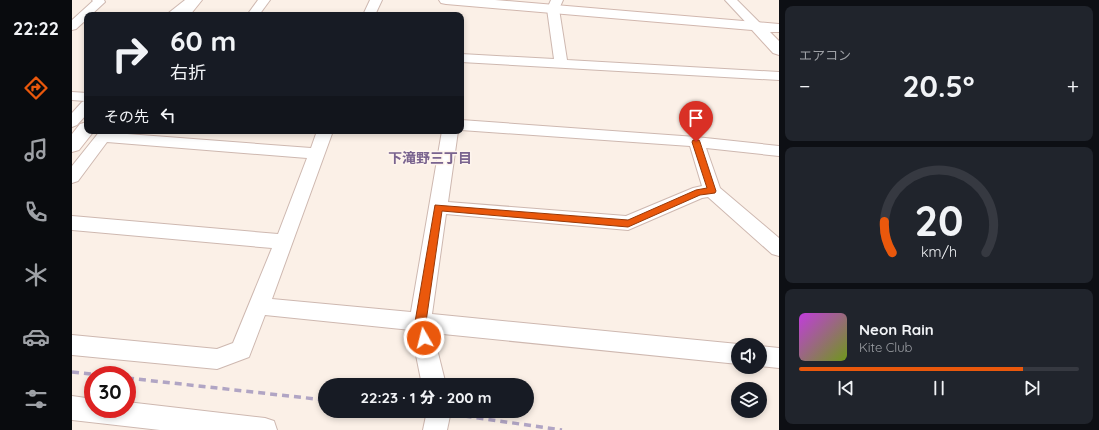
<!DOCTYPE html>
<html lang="ja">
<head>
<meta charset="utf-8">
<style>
	:root { --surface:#171b24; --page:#20242c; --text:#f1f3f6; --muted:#9ea1a6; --line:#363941; --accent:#ea580c }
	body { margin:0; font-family:Quicksand,"Noto Sans JP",sans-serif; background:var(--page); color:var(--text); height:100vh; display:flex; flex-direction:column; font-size:15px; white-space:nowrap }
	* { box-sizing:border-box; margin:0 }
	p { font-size:13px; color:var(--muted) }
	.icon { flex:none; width:22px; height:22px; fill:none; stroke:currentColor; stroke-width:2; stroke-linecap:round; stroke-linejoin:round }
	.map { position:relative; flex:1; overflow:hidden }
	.panel { display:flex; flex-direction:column; gap:6px; padding:6px; background:#0d0f14; width:320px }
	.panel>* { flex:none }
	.top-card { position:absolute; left:12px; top:12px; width:380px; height:122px; border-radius:8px; box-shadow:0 2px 6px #0003; background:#171b24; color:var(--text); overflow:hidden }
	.tools { position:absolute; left:659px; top:338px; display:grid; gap:8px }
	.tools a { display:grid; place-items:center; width:36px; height:36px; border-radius:50%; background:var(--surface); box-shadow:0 2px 6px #0003; font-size:20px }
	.speed { position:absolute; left:12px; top:366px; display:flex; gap:8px; font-size:20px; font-weight:700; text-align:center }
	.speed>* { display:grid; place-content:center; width:52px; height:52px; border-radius:50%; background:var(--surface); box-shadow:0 2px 6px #0003; line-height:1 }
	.speed .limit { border:6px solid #d22; background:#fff; color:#111 }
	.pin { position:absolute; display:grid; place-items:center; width:34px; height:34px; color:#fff; margin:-41px -17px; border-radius:50% 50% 50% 0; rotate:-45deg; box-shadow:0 0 4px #0007 }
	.pin .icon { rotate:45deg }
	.me { position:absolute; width:44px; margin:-22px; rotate:352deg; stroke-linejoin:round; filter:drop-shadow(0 0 3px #0008) }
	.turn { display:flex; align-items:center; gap:14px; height:84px; padding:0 20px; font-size:18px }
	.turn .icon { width:52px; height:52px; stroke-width:2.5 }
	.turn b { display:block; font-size:28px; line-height:34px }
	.then { display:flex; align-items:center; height:38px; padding:0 20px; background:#0003; gap:8px; font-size:15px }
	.big { font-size:30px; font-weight:800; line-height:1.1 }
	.panel .widget { flex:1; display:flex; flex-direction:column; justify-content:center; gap:6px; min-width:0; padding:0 14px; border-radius:8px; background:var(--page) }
	.panel .dial { align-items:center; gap:0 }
	.dial svg { height:104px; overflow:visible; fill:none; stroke:var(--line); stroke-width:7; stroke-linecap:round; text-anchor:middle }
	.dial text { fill:var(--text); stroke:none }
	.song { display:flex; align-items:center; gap:12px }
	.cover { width:48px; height:48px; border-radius:6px; background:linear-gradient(135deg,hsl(290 70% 55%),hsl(80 70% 35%)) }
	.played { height:4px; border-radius:2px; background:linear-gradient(90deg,var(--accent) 80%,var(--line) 80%) }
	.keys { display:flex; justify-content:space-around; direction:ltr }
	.heat { display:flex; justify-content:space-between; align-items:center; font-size:22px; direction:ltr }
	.trip { position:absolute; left:246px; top:378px; width:216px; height:40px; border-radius:20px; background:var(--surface); box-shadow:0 2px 6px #0003; font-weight:800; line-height:40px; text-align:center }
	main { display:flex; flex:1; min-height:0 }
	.dock { display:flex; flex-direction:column; width:72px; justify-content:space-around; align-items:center; background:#090b0e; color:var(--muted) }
	.dock .icon { width:28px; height:28px }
	.dock .on { color:var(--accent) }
	.dock b { font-size:18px; color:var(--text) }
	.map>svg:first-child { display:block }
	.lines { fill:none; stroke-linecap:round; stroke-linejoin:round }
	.street-casing { stroke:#ceb8b0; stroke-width:2 }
	.secondary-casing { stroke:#d1b7ae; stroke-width:2 }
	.street { fill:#fff; fill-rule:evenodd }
	.secondary { fill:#fff; fill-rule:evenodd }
	.rail { stroke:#b1a5c4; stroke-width:3.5; stroke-dasharray:7 5; stroke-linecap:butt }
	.route { fill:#ea580c; stroke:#983908 }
	.labels { text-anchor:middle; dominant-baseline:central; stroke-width:3; stroke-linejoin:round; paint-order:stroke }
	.neighbourhood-label { font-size:14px; font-weight:bold; fill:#7a648f; stroke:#fef4ed }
</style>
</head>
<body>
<main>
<nav class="dock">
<b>22:22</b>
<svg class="icon on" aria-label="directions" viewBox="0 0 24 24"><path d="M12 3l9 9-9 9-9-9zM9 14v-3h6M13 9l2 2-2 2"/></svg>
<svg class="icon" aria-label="music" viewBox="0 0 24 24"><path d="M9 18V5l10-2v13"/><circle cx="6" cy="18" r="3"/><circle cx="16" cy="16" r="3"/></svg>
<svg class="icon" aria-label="phone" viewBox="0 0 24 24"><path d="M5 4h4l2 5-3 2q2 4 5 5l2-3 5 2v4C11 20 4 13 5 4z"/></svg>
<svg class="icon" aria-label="climate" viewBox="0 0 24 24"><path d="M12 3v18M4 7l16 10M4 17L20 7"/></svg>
<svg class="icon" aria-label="car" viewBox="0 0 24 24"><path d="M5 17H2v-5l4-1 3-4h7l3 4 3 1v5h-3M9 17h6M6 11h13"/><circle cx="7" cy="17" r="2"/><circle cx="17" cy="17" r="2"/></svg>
<svg class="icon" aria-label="filters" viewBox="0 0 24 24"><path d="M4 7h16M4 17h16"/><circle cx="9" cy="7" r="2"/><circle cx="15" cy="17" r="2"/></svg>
</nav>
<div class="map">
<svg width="707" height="430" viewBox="0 0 707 430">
	<rect width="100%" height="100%" fill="#fbf0e7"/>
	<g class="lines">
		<defs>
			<g id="street">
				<polygon points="20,0 32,0 33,2 19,15 15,15 15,19 4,29 0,30 0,20 21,1"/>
				<polygon points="113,0 126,0 107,15 94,15"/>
				<polygon points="186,0 198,0 187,15 175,15"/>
				<polygon points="298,0 310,0 303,15 291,15"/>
				<polygon points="479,0 491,0 487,9 495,60 707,72 707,80 389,62 389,54 482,59 475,9"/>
				<polygon points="653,0 665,0 688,23 690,26 688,29 680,29"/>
				<polygon points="0,92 15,93 15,114 5,125 0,127 0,113 10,102 13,101 0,100"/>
				<polygon points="389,120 624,137 707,146 707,156 634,148 648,188 707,238 707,256 700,254 636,197 630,198 556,230 374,214 360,314 666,344 669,345 666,345 666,364 361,333 374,385 350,385 339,330 193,315 177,357 145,369 0,355 0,335 145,349 161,343 200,248 0,230 0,216 206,234 235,158 35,142 6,181 0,183 0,166 28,131 44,131 42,133 239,148 245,131 261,131 200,299 339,312 370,131 386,131 376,202 554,216 621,188 630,186 618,146 389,130"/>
				<polygon points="688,346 707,348 707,368 688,366"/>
				<polygon points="0,396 21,399 21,409 55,409 55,402 193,418 202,421 205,430 88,430 0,420"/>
				<polygon points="355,411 379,411 375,430 351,430"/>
			</g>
			<g id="secondary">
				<polygon points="116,0 130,0 118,15 103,15"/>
				<polygon points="367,0 423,0 707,24 707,32 698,32 707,41 707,55 701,53 680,30 374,4 369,3"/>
				<polygon points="15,122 15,131 22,131 7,150 0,152 0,134 8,124"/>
			</g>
		</defs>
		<use href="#street" class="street-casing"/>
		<use href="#secondary" class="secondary-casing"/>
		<use href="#street" class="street"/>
		<use href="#secondary" class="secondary"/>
		<g class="rail">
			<polyline points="0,372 29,375"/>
			<polyline points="55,378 253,400"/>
			<polyline points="357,411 490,430"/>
		</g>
	</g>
	<polygon class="route" points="621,140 627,140 628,142 644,191 643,193 628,195 556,227 370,211 354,322 357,338 356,342 352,343 348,342 343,322 363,205 556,220 624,190 635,188 620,142"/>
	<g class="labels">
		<g class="neighbourhood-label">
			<text x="358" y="158">下滝野三丁目</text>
		</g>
	</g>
</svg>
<div class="tools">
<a><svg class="icon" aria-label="sound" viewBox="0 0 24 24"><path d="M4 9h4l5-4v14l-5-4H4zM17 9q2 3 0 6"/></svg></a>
<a><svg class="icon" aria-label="layers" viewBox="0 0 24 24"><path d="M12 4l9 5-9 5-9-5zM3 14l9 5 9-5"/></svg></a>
</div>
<div class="speed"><div class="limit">30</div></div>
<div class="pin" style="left:624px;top:142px;background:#d93025"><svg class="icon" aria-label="arrive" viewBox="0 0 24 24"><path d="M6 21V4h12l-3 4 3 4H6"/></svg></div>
<svg class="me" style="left:352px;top:338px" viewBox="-20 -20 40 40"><circle r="17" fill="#ea580c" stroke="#fff" stroke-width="3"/><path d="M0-11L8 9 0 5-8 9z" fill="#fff"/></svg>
<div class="trip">22:23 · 1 分 · 200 m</div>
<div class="top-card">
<div class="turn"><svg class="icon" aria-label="right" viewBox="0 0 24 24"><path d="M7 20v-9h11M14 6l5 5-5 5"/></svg><div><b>60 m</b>右折</div></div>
<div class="then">その先<svg class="icon" aria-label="left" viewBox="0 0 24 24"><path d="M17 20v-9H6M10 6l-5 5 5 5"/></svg></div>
</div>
</div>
<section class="panel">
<div class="widget"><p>エアコン</p>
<div class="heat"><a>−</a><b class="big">20.5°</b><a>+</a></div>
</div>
<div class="widget dial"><svg viewBox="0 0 100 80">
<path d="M14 69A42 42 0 1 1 86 69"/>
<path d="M14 69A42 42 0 0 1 8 45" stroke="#ea580c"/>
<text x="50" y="56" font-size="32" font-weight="700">20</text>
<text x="50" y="72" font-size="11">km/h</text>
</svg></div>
<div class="widget">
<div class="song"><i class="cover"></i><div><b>Neon Rain</b><p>Kite Club</p></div></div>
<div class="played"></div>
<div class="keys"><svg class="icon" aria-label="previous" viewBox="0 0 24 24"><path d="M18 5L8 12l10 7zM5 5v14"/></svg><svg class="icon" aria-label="pause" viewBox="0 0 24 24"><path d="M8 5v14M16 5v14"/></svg><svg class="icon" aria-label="next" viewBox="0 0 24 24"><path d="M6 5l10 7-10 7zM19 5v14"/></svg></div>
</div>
</section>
</main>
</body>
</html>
